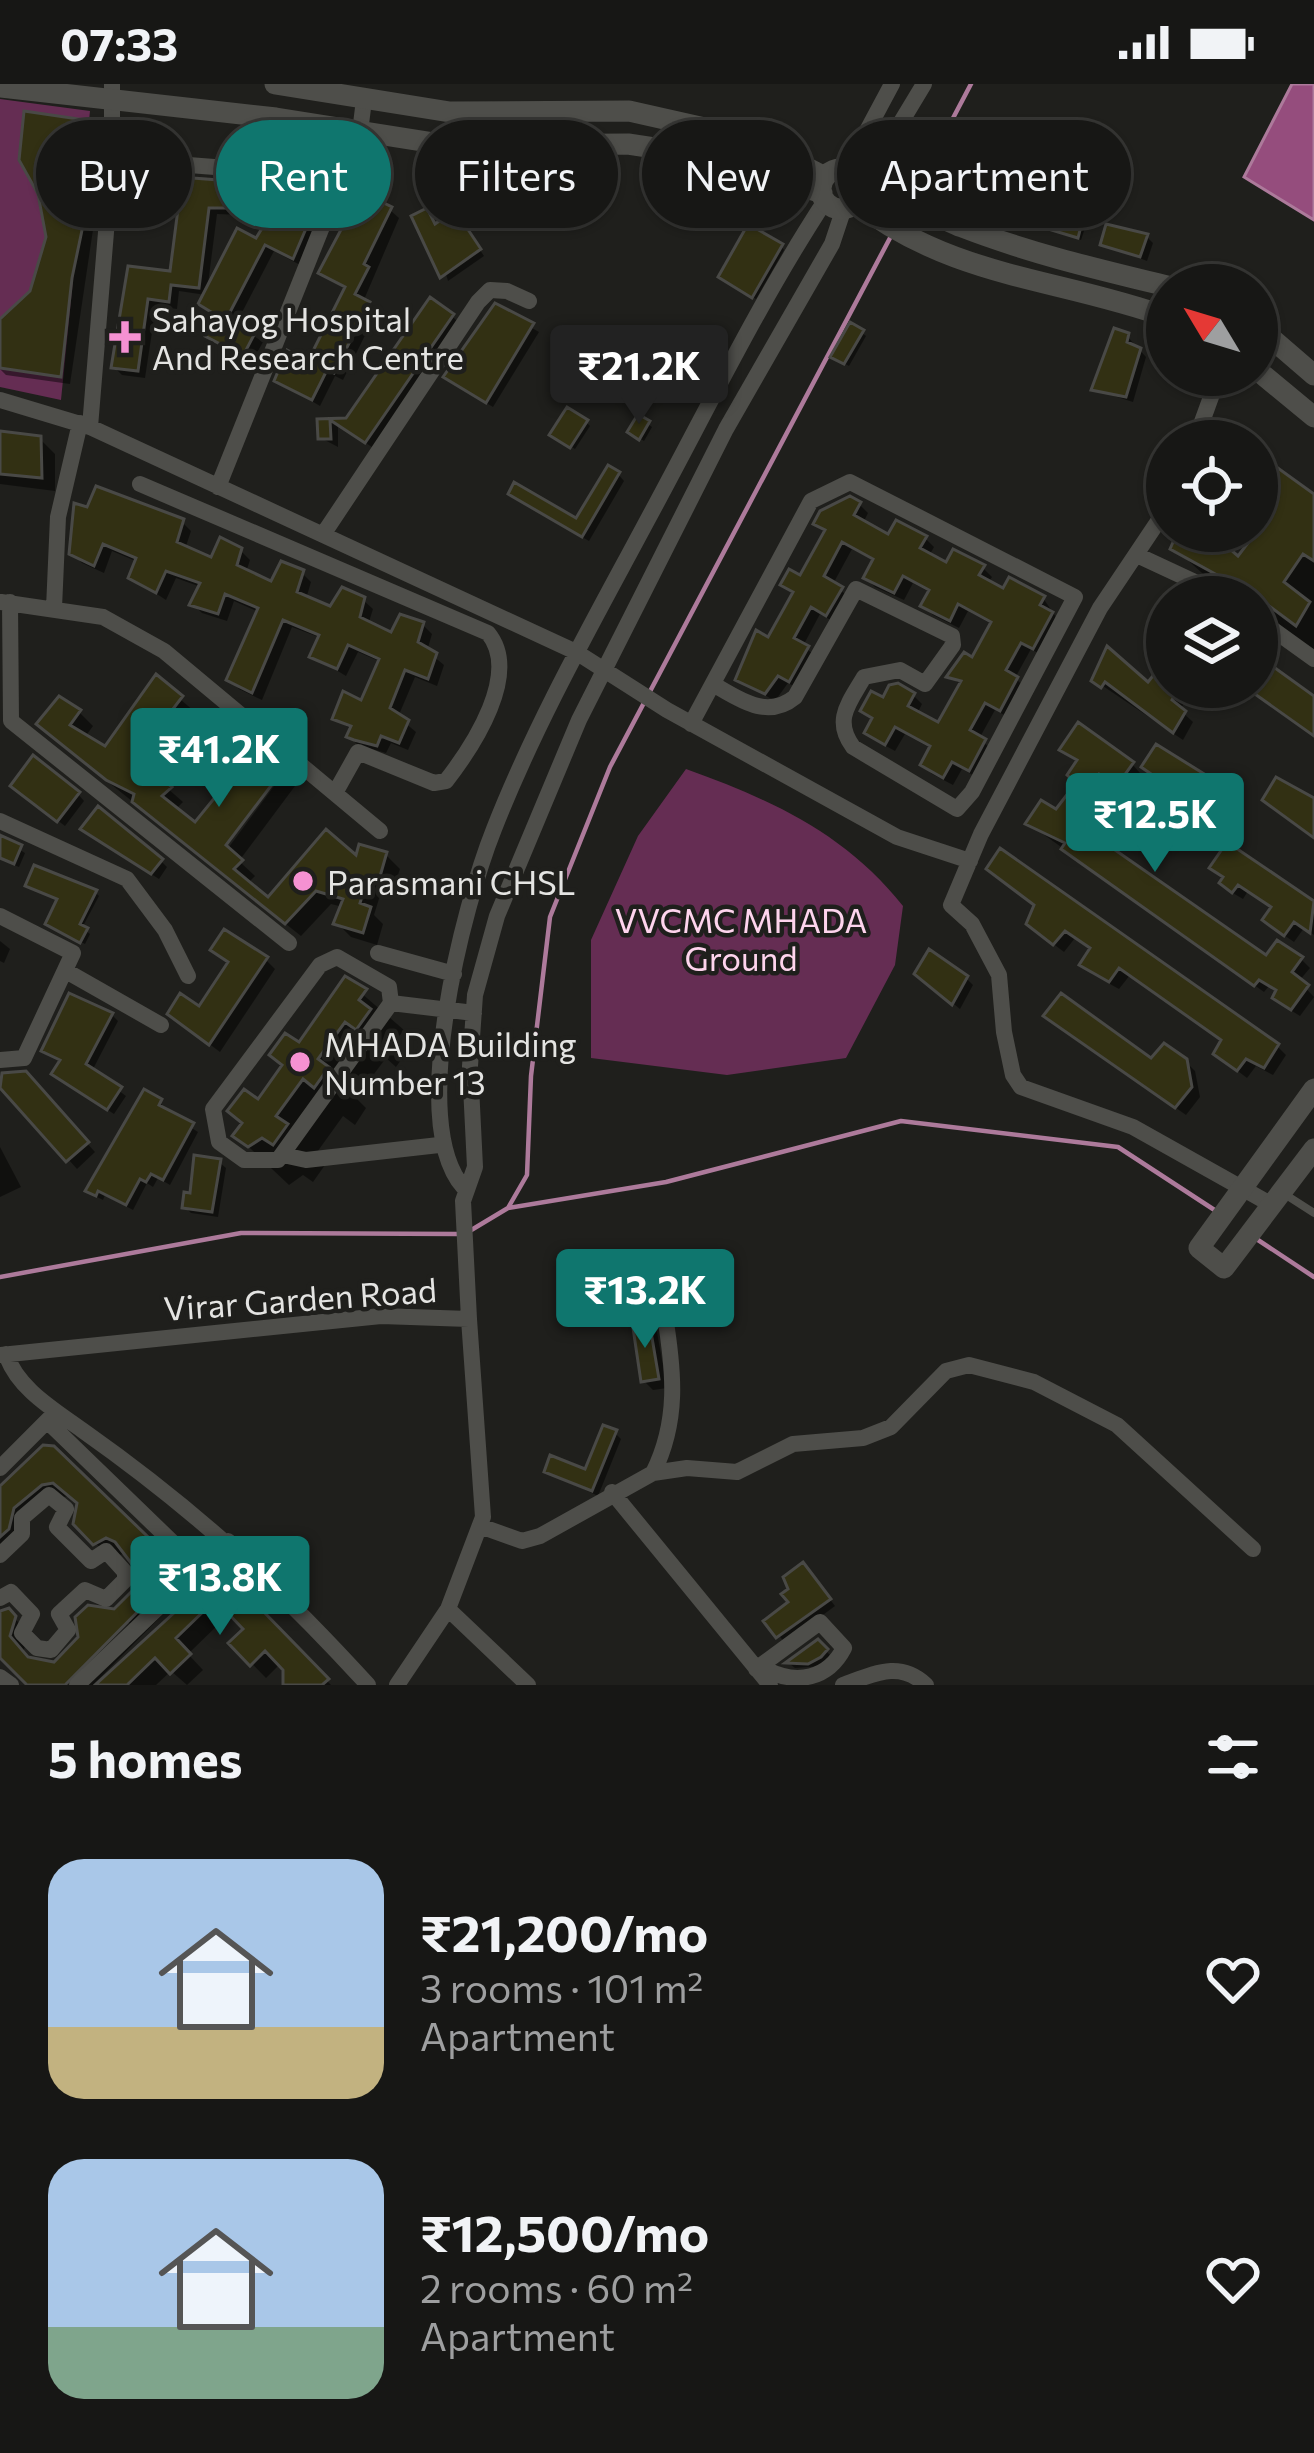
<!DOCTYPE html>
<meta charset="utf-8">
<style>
body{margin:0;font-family:Commissioner,sans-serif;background:#242422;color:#f1f3f6;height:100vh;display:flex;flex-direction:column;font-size:45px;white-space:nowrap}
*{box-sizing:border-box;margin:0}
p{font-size:39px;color:#9e9fa0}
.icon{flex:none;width:66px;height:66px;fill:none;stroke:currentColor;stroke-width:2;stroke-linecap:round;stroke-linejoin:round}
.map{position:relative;height:1601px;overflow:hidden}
.details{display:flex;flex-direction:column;background:#171715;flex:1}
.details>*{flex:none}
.banner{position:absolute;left:36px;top:36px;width:1242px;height:108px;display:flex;gap:24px}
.needle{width:78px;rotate:308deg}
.tools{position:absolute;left:1146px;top:180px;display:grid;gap:24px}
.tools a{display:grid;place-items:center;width:132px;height:132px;border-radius:50%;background:#171715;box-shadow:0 3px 9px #0004,0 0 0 3px #363634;font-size:60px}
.price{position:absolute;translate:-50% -102px;padding:0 27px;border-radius:12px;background:#0f766e;color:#fff;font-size:39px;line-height:78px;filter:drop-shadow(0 3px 6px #0008)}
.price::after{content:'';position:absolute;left:50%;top:72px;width:36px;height:27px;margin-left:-18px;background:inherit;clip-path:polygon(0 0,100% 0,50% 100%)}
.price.selected{background:#222;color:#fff}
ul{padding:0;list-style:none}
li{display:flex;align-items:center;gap:36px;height:300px;padding:0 48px}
li span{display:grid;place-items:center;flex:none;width:336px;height:240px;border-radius:36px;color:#555}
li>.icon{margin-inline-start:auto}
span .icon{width:144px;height:144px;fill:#fffc;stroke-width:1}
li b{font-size:51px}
h2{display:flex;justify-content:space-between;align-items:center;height:144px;padding:0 48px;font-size:51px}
.chip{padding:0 42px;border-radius:54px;background:#171715;box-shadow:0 3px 9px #0004,0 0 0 3px #363634;font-size:42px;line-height:108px}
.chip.selected{background:#0f766e;color:#fff}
.status{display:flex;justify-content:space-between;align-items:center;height:84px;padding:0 60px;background:#171715;direction:ltr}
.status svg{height:33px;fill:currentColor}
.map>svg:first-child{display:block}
</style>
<div class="status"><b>07:33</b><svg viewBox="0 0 49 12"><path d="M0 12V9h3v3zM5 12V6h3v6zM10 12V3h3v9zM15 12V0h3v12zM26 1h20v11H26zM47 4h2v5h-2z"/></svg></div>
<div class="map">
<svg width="1314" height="1601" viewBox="0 0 1314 1601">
<rect width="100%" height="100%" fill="#1f1f1c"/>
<path fill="#652d53" d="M0 15 90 27 61 316 0 303Z
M686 685C772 716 845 749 903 822L895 881 846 974 727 991 591 974V856L638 752Z"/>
<path fill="#954d7d" stroke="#ad7a9b" stroke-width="3" d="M1292 0H1314V136L1244 93Z"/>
<path fill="#0007" d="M90 40 99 49 89 134 94 139 70 300 6 291 0 285 1 238 33 208Z
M327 95 335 104 302 182 274 167 236 240 263 258 252 278 209 252 219 233 201 220 206 211 179 207 177 225 156 222 145 294 122 291 114 283 130 185 173 190 180 131 147 127 139 118 244 101 252 109 251 120H242L241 131 217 130 207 208Z
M390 126 399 134 363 218 376 229 343 296 335 292 320 322 278 297 310 281 347 206 322 189Z
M996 127 1082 137 1086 141 1081 156Z
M427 128 436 142 460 136 484 172 448 197Z
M1146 152 1153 159 1147 177 1103 160Z
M781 162 784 166 756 215 726 197Z
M496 223 539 248 493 323 453 299Z
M452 232 461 241 375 365 338 341V363L321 354 320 338 348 337Z
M862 249 866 252 849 282 838 276Z
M1127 252 1146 273 1133 318 1095 306Z
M639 334 652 343 644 357 634 351Z
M586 338 590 342 575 365 557 354Z
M0 350 40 355 55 370V407L0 400Z
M1257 373 1314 413V565L1257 530V513H1229L1174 464 1181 447H1204L1239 476 1263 433 1257 429Z
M618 390 624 397 589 457 518 416 578 438Z
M859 420 868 429 863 439 889 454H925L934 463 929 472 947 482 983 484 992 493 988 499 1004 508 1043 514 1060 539 1043 572 1031 565 1015 594 1026 604 1010 634 995 626 979 655 993 666 978 694 962 685 953 701 932 690 923 681 932 665 905 650 895 667 877 657 868 648 874 637 863 626 913 611 922 620 917 630 940 642 962 602 950 592 974 577 993 541 968 527 959 544 933 531 924 522 931 509 913 499 904 516 875 503 866 494 875 477 852 465 833 500 850 514 836 539 820 530 803 562 817 573 799 605 788 599 775 617 738 596 769 557 794 511 784 500 801 495 827 449 817 439Z
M77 423 182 438 191 447 185 465 212 477 241 467 250 476 246 488 273 501 302 489 311 498 306 515 331 526 363 516 373 525 368 541 392 552 423 541 432 550 427 567 444 581 437 602 415 593 398 633 416 648 408 666 391 659 386 669 358 661 349 652 352 646 335 634 363 620 381 578 358 568 346 592 313 572 321 554 292 543 262 616 239 605 230 595 259 528 234 517 227 537 202 529 193 520 201 503 176 494 166 516 131 493 138 478 112 467 104 489 82 479 72 469Z
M1257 575 1314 615V652L1249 606 1239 619 1209 603H1257Z
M1167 592V603H1181L1189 611 1180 626 1193 638 1183 656 1094 596 1148 603Z
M157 595 195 628 149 688 183 718 175 726 220 775 283 690 295 702 239 777 255 792 247 800 268 818 357 776 386 771 400 785 392 808 382 805 374 831 383 840 377 861 351 853 337 839 343 823 331 820 301 852 53 654 79 628 93 642 85 653 105 666Z
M1157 664 1242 720 1227 741 1151 689Z
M1063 665 1132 680 1140 689 1126 709 1109 696 1084 729 1096 740 1089 752 1266 875 1278 860 1301 875 1310 884 1299 897 1314 913 1300 932 1284 922 1279 908 1269 902 1264 908 1029 740 1057 728 1079 700V678Z
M20 708 78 710 84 717 65 742Z
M90 751 161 777 167 783 159 795Z
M0 754 25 769 19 783 0 775Z
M1228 762 1314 821V851L1304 844 1294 858 1275 845 1273 825 1248 807 1243 815 1231 808Z
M95 808 99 812 82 844 90 850 85 860 52 843Z
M1036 822 1277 962 1286 971 1273 991 1256 982 1247 994 1226 978 1224 957 1130 891 1119 905 1092 890 1083 881 1093 866 1075 854 1064 868 1039 849Z
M0 857 10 865 4 879 0 877Z
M214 866 266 876 275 885 220 968 180 938 200 926 230 880Z
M966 894 973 901 960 925 924 896Z
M346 896 404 946 397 955 408 966 396 983 386 974 356 1014 366 1024 355 1041 343 1032 315 1071 325 1081 313 1098 303 1091 289 1101 236 1051Z
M112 931 118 937 92 987 126 1012 114 1030 61 996 62 978 45 966Z
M1056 940 1152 978 1185 977 1195 987 1200 1013 1186 1031Z
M3 992 34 1000 95 1068 77 1085 0 999Z
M160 1017 165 1027 198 1048 170 1101 158 1094 153 1103 147 1099 133 1126 105 1111 103 1116 95 1112 89 1106Z
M0 1063 21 1103 0 1113Z
M219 1078 226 1084 218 1133 191 1129 185 1123Z
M648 1239 657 1248 667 1304 653 1306 644 1297Z
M615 1349 621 1355 598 1412 547 1387 586 1389Z
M53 1365 189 1498 187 1506 93 1601H69L130 1539H122L61 1601H31L0 1569V1527H7L29 1549 23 1569 29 1576 55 1581 138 1505 137 1478 128 1469 110 1473 76 1440 80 1420 70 1412 56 1414 27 1439 0 1477V1406Z
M809 1488 835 1522 785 1559 768 1538 792 1519Z
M222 1490 331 1601H286L280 1580 266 1594 232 1559 247 1545 238 1535 222 1537 188 1570 203 1586 187 1601 171 1587 156 1601H104Z
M818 1559 832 1573 822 1582 795 1584 790 1580Z"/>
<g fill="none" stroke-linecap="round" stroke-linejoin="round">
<path stroke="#ad7a9b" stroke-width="4.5" d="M912 112 971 0
M508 1124 666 1098 901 1037 1118 1063 1216 1127
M468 1148 508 1124 527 1091 531 992 550 833 610 683 890 154
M1255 1154 1314 1193
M0 1193 241 1149 457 1150"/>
</g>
<path fill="#323013" stroke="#494946" stroke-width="3" d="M24 27 92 37 81 127H86L72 194 61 293 0 284V235L30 207 46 153 38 110 19 76Z
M303 78 328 93 293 175 265 161 228 232 256 247 243 272 205 252 216 231 198 220 237 144 256 154Z
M139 90 245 98 244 113H235L234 124H209L199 204 171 201 169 218 148 215 138 287 111 284 128 182 170 187 178 125 136 119Z
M361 108 392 123 364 180 369 183 355 210 370 218 334 289 327 286 312 316 274 297 287 266 308 277 345 203 318 189Z
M998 113 1083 134 1078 154 992 128Z
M427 124 435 140 455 126 481 165 440 194 411 132Z
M748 140 783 160 752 214 718 193Z
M1106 140 1148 150 1140 173 1100 161Z
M430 213 454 230 365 359 330 336 331 355H318L317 335 346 334Z
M495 219 534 239 486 319 443 293Z
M850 238 864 246 844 280 830 273Z
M1114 244 1129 249 1127 258 1141 264 1126 313 1091 306Z
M567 323 588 336 570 364 549 351Z
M638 330 650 337 639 356 627 348Z
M0 347 41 352 42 394 0 390Z
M1257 369 1314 410V477L1303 470 1284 498 1310 518 1296 542 1257 513 1170 465 1178 447H1209L1238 472 1257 447 1266 423 1257 418Z
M608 381 620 388 582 453 508 410 514 398 576 434Z
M96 402 184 435 177 458 211 473 220 453 242 464 237 481 271 497 281 477 304 486 297 508 330 522 342 503 365 513 360 533 391 548 400 530 424 538 418 558 437 569 428 595 405 586 390 624 409 636 399 659 381 652 377 662 354 656 346 653 351 642 332 635 343 607 361 616 379 575 348 561 337 585 309 573 319 551 283 536 252 609 226 596 258 524 225 510 218 530 189 521 200 499 166 487 156 509 128 494 136 474 103 460 94 482 69 470 74 419 87 423Z
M850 412 861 418 854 431 888 450 896 436 927 452 920 464 946 478 953 465 985 481 979 491 1003 504 1009 493 1045 512 1040 521 1053 528 1033 565 1021 559 1006 586 1018 593 1000 627 985 619 970 646 986 655 969 687 952 678 943 694 920 681 930 662 895 643 885 661 864 649 872 634 860 627 871 607 883 613 889 601 898 599 915 609 908 622 938 638 961 597 946 593 964 568 972 573 991 538 958 520 950 537 920 522 929 506 903 492 894 509 863 494 873 475 842 458 824 492 843 503 826 532 811 523 794 554 809 562 789 598 778 592 765 610 735 596 756 546 768 553 793 508 780 501 789 485 800 491 825 446 813 440 820 427Z
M1107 562 1148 598 1160 583 1167 588V603H1180L1172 616 1186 627 1173 649 1105 598 1101 604 1091 597Z
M1257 571 1314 612V652L1245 603H1257Z
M156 590 183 612 136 673 172 703 162 712 195 738 255 664 283 686 226 761 243 776 234 785 268 813 326 745 356 771 359 760 387 768 379 796 368 793 360 819 371 823 363 849 333 840 343 815 316 807 285 840 132 718 134 710 106 696 36 640 59 612 81 626 70 641 105 662Z
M1078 638 1134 678 1116 703 1099 690 1076 719 1089 729 1082 743 1266 871 1277 856 1303 873 1292 888 1309 901 1291 926 1272 914 1276 906 1259 896 1254 902 1061 765 1065 759 1025 740 1041 716 1056 725 1076 699 1067 691 1077 676 1059 666Z
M1156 660 1238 711 1219 737 1141 683Z
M33 671 80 708 57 738 10 702Z
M1276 693 1314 714V754L1262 716Z
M98 722 163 775 151 790 80 745Z
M0 751 22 761 14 780 0 774Z
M1227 758 1314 817 1310 849 1294 838 1284 852 1262 836 1271 823 1238 801 1232 809 1219 799 1223 793 1209 784Z
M1000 764 1279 960 1264 984 1246 975 1237 987 1213 970 1221 956 1119 884 1109 898 1079 881 1090 864 1065 847 1053 861 1026 840 1034 821 986 785Z
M34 781 97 806 80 840 88 844 80 859 45 840 57 815 25 802Z
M224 845 268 873 209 961 167 930 180 909 199 922 228 878 210 866Z
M929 865 968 892 952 921 914 890Z
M345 892 367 905 359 916 371 925 356 946 345 938 318 975 329 983 314 1004 303 995 276 1032 288 1040 273 1061 262 1054 248 1063 232 1052 242 1039 227 1027 244 1005 258 1015 282 981 269 971 285 949 299 958Z
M69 909 113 929 86 980 122 1003 107 1026 51 990 60 976 41 967Z
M1061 909 1151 974 1164 959 1187 975 1192 1003 1175 1024 1043 932Z
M26 987 89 1058 66 1078 0 1004 2 989Z
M144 1005 162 1015 159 1021 194 1039 163 1096 151 1090 146 1098 140 1095 126 1121 98 1107 96 1112 85 1107Z
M194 1071 221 1075 212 1128 182 1124 184 1108 190 1109Z
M649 1236 659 1295 641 1298 632 1237Z
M603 1341 617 1346 592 1407 544 1388 550 1371 585 1385Z
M43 1361 54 1362 176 1480 174 1491 65 1601H27L0 1574V1527L9 1524 16 1532 10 1552 28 1573 54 1578 78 1553 75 1533 88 1521 114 1525 135 1504 138 1488 115 1458 106 1454 93 1461 73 1440 77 1419 53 1399 42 1401 14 1424 9 1445 0 1453V1402Z
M803 1478 831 1515 776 1554 763 1537 788 1518 781 1510 788 1505 783 1493Z
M222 1485 329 1595 322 1601H283V1586L265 1567 250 1582 228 1559 243 1545 221 1522 207 1524 176 1554 191 1570 170 1590 155 1574 127 1601H95Z
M818 1555 828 1565 821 1573 808 1580 785 1579Z"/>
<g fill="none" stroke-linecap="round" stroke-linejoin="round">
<path stroke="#4e4e4a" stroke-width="8" d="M1286 1111 1314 1129"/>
<path stroke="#4e4e4a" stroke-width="16" d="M112 75 266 87
M846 86 892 0
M857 93 880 73 924 0
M0 316 90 343 576 568 667 626 897 753 970 777
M90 343 112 75V0
M1195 357 1219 291
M140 400 488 549C521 589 474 661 446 697L434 699 358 668 335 709
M218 403 360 48 364 16
M1167 424 1100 524 981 750 951 821 972 840 999 891 1004 948 1013 991 1021 1003 1133 1043 1272 1121
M324 449 478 218 490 206 507 207 529 217
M1139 472 1227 513
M1 518 103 533 164 567 380 747
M10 518 11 637 289 859
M54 524 58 433 80 339
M1257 534 1314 575
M691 640 811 417 850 398 1075 513 972 708 957 725 853 663C833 636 849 619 864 593L900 586 925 600 953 561 952 552 856 505 795 613C767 636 739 615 713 600
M0 737 127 795 165 846 188 892
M0 832 73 869 24 974 0 976
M378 869 454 890
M66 887 161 941
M391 919 389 903 337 873 320 881 213 1025 219 1058 244 1076H278L391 919 474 929
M283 1071 306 1076 439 1061
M464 1104C406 1040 464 820 494 745 536 638 594 536 648 435 706 328 759 218 825 117
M633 1223 652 1222 665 1232C674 1288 679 1337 653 1389
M469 1235 463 1117 475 1083 470 982 475 911 497 832 579 636 726 345 832 160 844 124
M6 1270C17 1304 53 1325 82 1346 194 1425 276 1500 368 1601
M0 1271 381 1232 469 1235 483 1433 448 1525 397 1601
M47 1337 199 1484
M0 1384 51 1333
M612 1408 770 1601
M480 1442 522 1457 540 1452 653 1389 687 1384 737 1388 793 1360 863 1354 891 1343 946 1287 969 1281 1034 1298 1117 1341 1253 1465
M0 1471 22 1450V1434L49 1411 66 1425 57 1443 91 1477 106 1467 125 1488V1496L106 1515 85 1506 59 1530 68 1546 51 1566 37 1564 22 1549 32 1530 11 1508 0 1514
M448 1525 528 1601
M756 1585 820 1538 844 1564C828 1595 797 1601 767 1586
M0 1593 11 1601
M77 1601 228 1457
M843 1601C874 1590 899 1576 926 1601"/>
<path stroke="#4e4e4a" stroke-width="21" d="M275 0 450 28 629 27 749 54 825 93
M0 3 276 34 447 61 628 60 707 72 822 109
M821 105a20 20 0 1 1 40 0a20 20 0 1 1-40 0Z
M861 102C897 103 929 131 962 143 1029 169 1097 185 1167 202
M855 118C952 194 1059 194 1167 233
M1257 242 1314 291
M1257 286 1314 333
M1314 1005 1199 1164 1224 1184 1314 1065"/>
</g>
<g fill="#f591d2" stroke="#1f1f1c" stroke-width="4.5">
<path d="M119 235h12v12h12v12h-12v12h-12v-12h-12v-12h12z"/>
<circle cx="303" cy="797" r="12"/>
<circle cx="300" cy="978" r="12"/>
</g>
<g text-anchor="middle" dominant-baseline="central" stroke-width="9" stroke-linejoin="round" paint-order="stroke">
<g font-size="33" fill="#e4e4e2" stroke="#1f1f1c" text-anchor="start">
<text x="152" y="234">Sahayog Hospital<tspan x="152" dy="38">And Research Centre</tspan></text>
<text x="327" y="797">Parasmani CHSL</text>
<text x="324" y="959">MHADA Building<tspan x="324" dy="38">Number 13</tspan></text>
</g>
<g font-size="33" fill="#fed4ed" stroke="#1f1f1c">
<text x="741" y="835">VVCMC MHADA<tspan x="741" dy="38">Ground</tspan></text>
</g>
<g font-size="33" fill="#e4e4e2" stroke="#1f1f1c">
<text transform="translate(300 1214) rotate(-4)">Virar Garden Road</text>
</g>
</g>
</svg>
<div class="tools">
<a><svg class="needle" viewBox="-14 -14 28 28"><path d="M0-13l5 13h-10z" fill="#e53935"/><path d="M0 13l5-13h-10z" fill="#9e9fa0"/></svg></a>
<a><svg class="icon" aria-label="locate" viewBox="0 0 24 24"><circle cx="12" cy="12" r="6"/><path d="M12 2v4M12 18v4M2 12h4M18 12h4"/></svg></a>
<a><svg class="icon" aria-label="layers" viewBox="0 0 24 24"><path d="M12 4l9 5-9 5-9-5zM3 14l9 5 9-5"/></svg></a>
</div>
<b class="price selected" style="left:639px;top:343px">₹21.2K</b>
<b class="price" style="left:219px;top:726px">₹41.2K</b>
<b class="price" style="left:1155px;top:791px">₹12.5K</b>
<b class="price" style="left:645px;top:1267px">₹13.2K</b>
<b class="price" style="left:220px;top:1554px">₹13.8K</b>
<div class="banner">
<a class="chip">Buy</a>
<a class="chip selected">Rent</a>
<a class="chip">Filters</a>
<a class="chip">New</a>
<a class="chip">Apartment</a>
</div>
</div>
<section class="details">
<h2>5 homes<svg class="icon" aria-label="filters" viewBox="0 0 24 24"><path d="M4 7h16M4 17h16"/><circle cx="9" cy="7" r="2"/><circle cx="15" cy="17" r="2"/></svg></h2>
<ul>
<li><span style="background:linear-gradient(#a9c7e8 70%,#c2b280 0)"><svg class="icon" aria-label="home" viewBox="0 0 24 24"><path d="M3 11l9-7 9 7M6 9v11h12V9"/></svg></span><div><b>₹21,200/mo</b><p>3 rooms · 101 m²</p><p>Apartment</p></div><svg class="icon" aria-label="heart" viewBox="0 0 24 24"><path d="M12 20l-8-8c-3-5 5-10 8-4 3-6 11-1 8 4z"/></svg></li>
<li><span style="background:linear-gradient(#a9c7e8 70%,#7fa58c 0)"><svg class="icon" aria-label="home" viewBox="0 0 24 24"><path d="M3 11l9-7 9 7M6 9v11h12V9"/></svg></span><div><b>₹12,500/mo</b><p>2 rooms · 60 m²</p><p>Apartment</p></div><svg class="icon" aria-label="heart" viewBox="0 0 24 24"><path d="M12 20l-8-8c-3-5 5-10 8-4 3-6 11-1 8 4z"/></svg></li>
</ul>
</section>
